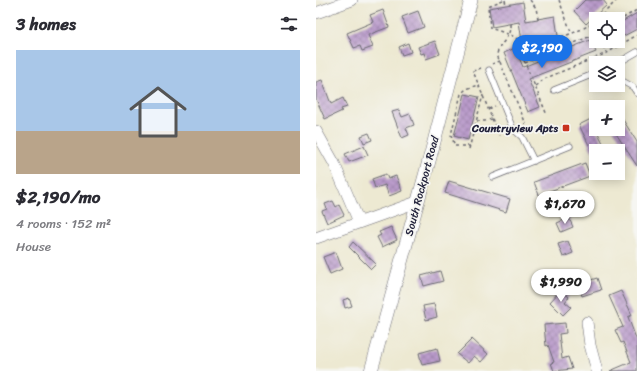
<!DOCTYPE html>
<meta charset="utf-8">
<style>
body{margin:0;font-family:Sriracha,sans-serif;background:#f2f2f3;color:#2b2b33;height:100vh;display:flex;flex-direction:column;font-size:15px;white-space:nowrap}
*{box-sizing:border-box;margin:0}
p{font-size:13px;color:#7c7c81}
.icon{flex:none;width:22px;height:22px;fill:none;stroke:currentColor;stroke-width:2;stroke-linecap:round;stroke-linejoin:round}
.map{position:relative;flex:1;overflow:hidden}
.panel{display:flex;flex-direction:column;background:#fff;width:316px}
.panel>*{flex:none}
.tools{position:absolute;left:273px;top:12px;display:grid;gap:8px}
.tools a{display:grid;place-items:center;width:36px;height:36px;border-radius:0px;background:#fff;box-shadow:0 2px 10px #0003;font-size:20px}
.price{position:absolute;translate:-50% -34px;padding:0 9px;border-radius:14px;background:#fff;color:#222;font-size:13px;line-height:26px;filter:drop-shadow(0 1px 2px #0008)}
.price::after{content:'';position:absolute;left:50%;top:24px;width:12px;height:9px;margin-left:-6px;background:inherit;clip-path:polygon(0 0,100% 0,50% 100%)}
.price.current{background:#1a73e8;color:#fff}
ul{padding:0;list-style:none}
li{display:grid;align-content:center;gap:8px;height:212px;padding:0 16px}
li+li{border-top:1px solid #e1e1e2}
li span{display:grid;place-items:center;height:124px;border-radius:0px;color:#555}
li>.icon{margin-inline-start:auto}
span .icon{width:72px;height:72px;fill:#fffc;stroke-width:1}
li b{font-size:17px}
h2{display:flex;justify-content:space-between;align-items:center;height:48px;padding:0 16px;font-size:17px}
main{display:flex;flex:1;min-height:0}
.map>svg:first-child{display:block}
</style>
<main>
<section class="panel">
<h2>3 homes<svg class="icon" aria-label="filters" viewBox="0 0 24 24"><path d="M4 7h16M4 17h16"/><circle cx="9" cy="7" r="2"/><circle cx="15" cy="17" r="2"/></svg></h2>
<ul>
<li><span style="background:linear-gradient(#a9c7e8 65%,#b9a48a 0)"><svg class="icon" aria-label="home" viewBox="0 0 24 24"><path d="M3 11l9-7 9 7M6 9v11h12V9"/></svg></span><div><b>$2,190/mo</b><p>4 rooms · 152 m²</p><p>House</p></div></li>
</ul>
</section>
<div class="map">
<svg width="321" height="371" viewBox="0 0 321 371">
<defs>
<pattern id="building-cross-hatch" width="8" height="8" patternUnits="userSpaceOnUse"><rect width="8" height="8" fill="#ba9bcb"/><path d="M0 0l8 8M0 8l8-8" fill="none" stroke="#977ea6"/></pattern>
</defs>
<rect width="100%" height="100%" fill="#f6f6f2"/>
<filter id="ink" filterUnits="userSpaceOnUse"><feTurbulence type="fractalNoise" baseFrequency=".025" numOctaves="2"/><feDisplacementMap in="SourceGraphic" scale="8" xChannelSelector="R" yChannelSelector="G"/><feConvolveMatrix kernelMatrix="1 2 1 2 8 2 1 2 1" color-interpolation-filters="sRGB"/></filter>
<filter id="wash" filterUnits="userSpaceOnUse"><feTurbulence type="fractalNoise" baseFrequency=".012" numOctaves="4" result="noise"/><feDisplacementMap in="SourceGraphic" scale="16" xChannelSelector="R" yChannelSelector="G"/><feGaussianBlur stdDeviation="0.9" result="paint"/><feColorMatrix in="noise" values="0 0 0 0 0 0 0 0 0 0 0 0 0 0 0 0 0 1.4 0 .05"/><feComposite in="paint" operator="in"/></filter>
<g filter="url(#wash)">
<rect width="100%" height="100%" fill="#ede9d2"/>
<g id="blocks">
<path fill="url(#building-cross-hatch)" d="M269 0H287L291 5 270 24 258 11Z
M207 2 210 21 239 16 242 36 206 41 203 22 176 27 173 8Z
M67 10 73 27 52 35 57 47 46 51 44 46 38 48 31 33 57 22 54 15Z
M102 11 108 27 92 33 86 17Z
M321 13V29L302 39V24Z
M274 40 280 52 212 79 224 107 212 112 188 53 199 48 207 67Z
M119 41 124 54 110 59 108 53 105 54 102 47Z
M92 43 95 52 86 55 83 47Z
M6 80 15 104 27 98 31 107 25 109 26 111 9 119 0 99V82Z
M149 94 163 97 152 140 138 136Z
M83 110 86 117 94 114 98 125 90 128 93 135 86 138 76 112Z
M302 112 321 142V166L297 129H302Z
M275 119 291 151H276L263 125Z
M53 133 56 140 48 143 45 136Z
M48 146 52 155 33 162 29 154Z
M269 163 274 176 223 195 218 182Z
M70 174 72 179 80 176 86 191 73 196 69 185 59 188 56 179Z
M133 181 194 199 190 212 129 193Z
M17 201 20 207 23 205 28 215 11 223 6 211 11 209 9 204Z
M253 218 257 227 245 232 241 223Z
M75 227 81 240 66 247 61 237 65 235 63 232Z
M252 241 257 253 247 257 242 244Z
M37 242 60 264 55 269 33 247Z
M20 252 26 269 14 274 7 257Z
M124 271 127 281 108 286 105 276Z
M281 278 285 290 266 296 262 284Z
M245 290 253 297 249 302 255 307 247 315 234 302Z
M305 291 316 315 312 317 321 341V371H294L315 362 307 342 305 343 299 330 307 327 293 296Z
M33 298 36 306 29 308 27 300Z
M118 304 121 317 110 320 107 306Z
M249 323 250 333 243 334 246 359 252 357 256 369 238 371 235 363 238 362 232 345 230 346 228 325Z
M156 339 172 354 165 362 158 356 152 363 141 354Z
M121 348 124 361 106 365 103 353Z"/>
</g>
</g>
<g filter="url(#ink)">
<use href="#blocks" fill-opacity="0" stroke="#696870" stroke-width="1"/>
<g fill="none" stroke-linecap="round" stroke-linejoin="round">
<g stroke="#696870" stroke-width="7">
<path id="service" d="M302 63 321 52
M173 70 197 129 206 137 218 161
M308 82 317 87 321 93
M238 90 280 73
M177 177 254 146"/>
</g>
<g stroke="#696870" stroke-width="12">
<path id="minor" d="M0 13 36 0
M0 131 18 163 43 222
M0 238 101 202
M271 322 274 345 281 371"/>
</g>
<g stroke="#696870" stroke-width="14">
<path id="tertiary" d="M55 371 113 161 155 0"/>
</g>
<path stroke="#696870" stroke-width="1.5" stroke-dasharray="3 3" stroke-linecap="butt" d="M187 0 172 6 174 28 195 35 209 44C230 42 264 34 280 20
M189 0 190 5
M214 0 220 8 222 19
M243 0 255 32
M282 19 301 0
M302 21 321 10
M194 24C195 40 182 43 181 55L210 124
M284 41 291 53
M205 43 204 51 231 115
M209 63 280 34
M176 64 184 61
M165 68 157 71 183 136
M219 86 230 78 291 53 321 35
M173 109 179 106
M161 121H169L176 119
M154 146H139L135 135 145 94 150 89 163 85
M153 149 167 95"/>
<use href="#service" stroke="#fff" stroke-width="5.5"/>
<use href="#minor" stroke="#fff" stroke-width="11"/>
<use href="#tertiary" stroke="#fff" stroke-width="13"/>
</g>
</g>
<rect fill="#c8321e" stroke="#f6f6f2" stroke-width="1.5" x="246" y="124" width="8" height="8" rx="2"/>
<g text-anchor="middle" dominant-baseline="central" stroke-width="3.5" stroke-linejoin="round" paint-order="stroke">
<g font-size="11" font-weight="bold" fill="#22223b" stroke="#f6f6f2" text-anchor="end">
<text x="242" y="128">Countryview Apts</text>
</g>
<g font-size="11" fill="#22223b" stroke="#f6f6f2">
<text transform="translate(106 186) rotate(-75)">South Rockport Road</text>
</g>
</g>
</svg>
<div class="tools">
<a><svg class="icon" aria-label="locate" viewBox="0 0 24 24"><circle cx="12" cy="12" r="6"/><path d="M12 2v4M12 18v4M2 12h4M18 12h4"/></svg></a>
<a><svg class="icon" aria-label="layers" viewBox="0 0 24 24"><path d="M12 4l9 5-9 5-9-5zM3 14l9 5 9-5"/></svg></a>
<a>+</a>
<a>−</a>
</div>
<b class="price current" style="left:226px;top:69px">$2,190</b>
<b class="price" style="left:249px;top:225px">$1,670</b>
<b class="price" style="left:245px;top:303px">$1,990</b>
</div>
</main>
